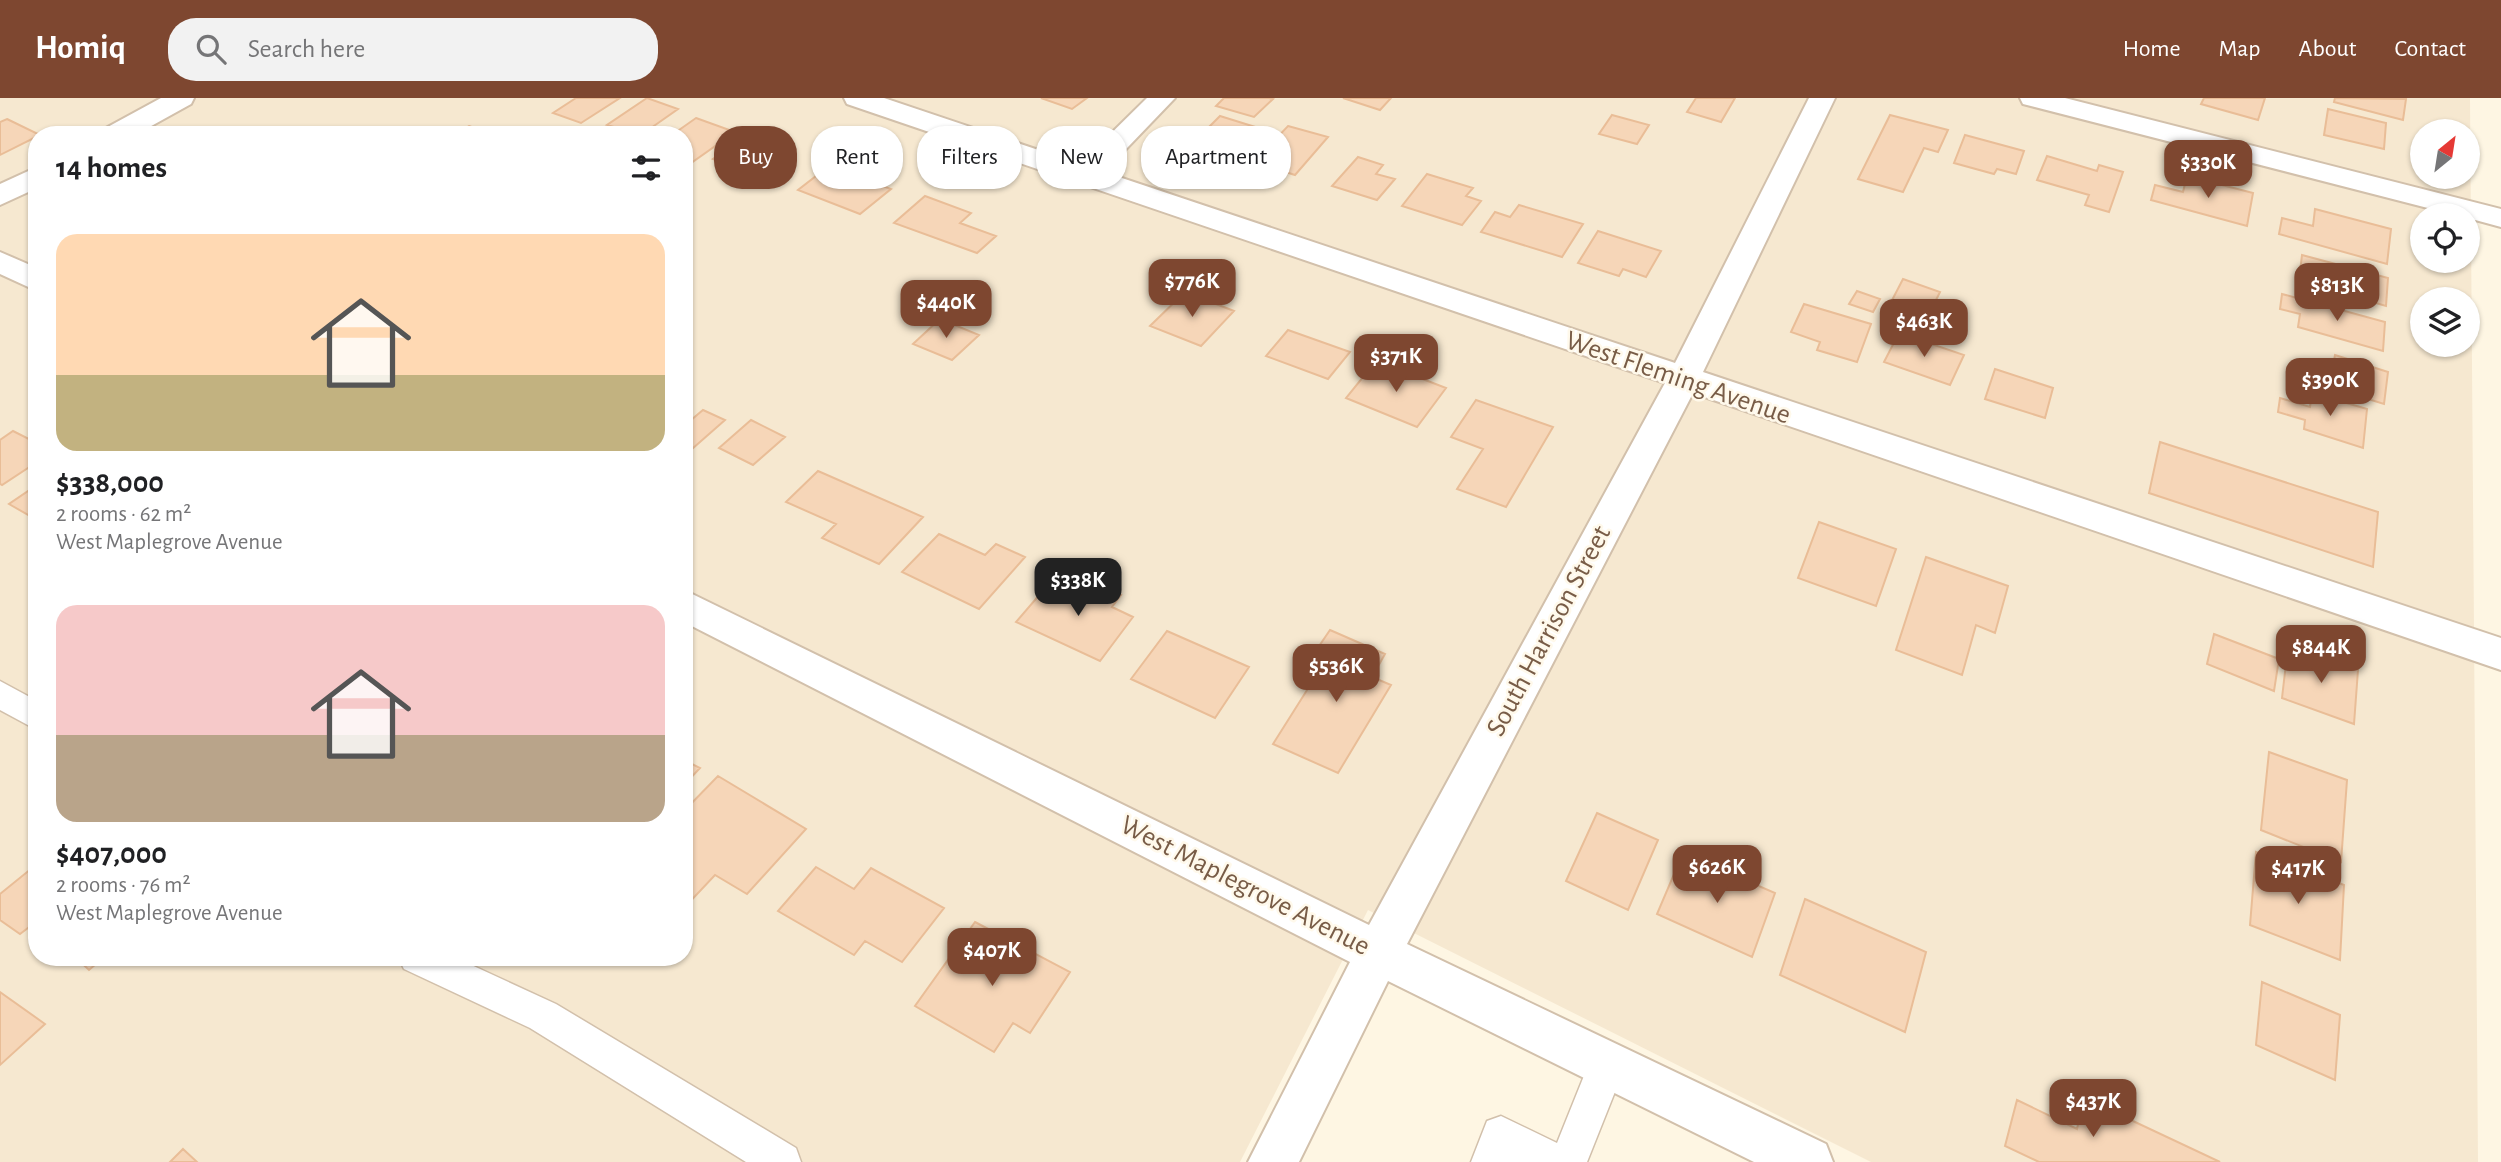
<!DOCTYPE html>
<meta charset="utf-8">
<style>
body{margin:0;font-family:"Alegreya Sans",sans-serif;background:#f2f2f2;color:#202124;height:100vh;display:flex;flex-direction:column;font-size:26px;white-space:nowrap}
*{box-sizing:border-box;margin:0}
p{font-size:23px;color:#757577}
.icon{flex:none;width:38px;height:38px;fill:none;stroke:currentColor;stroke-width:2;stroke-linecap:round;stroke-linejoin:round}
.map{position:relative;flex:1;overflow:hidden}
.panel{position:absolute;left:28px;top:28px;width:665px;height:840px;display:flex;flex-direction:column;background:#fff;border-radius:28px;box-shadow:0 2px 5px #0004}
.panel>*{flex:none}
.banner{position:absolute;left:714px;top:28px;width:665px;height:63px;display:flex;gap:14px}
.needle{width:46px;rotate:30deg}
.buttons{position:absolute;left:2410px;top:21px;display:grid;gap:14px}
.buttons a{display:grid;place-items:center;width:70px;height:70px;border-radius:50%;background:#fff;box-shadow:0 2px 5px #0004;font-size:35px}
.price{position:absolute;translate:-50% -60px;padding:0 16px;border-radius:14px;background:#7e4730;color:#fff;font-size:23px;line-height:46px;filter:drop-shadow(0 2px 4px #0008)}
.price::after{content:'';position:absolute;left:50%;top:42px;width:21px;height:16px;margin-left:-10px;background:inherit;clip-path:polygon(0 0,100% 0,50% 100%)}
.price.on{background:#222;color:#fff}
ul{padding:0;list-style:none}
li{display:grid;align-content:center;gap:14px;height:371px;padding:0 28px}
li span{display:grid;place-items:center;height:217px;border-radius:21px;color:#555}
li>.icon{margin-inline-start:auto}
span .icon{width:126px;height:126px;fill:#fffc;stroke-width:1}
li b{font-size:30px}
h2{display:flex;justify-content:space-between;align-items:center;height:84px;padding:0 28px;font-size:30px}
.tag{padding:0 24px;border-radius:28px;background:#fff;box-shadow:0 2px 5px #0004;font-size:24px;line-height:63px}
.tag.on{background:#7e4730;color:#fff}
header{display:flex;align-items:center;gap:42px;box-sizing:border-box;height:98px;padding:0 35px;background:#7e4730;color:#fff}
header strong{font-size:33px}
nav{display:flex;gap:38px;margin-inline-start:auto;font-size:24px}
.search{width:490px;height:63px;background:#f2f2f2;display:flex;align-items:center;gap:18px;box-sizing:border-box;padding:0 24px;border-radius:28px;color:#757577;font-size:26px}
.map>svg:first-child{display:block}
</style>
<header>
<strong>Homiq</strong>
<div class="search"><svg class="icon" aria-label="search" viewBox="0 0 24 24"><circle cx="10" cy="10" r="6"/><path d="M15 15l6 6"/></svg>Search here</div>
<nav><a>Home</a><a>Map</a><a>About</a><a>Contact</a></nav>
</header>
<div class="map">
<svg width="2501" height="1064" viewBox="0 0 2501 1064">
<rect width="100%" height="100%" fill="#fef6e3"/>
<path fill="#f6e8d0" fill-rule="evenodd" d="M0 0H2470L2478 1064H1871L1368 812 1240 1064H0ZM2422 33H2468V79H2422ZM37 37H684V859H37ZM2422 117H2468V163H2422ZM2422 201H2468V247H2422Z"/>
<path fill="#f6d6b8" stroke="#e9bd97" stroke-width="2" d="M576 0H620L581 25 553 15Z
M647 0 678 11 641 37 607 27Z
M1041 0H1087L1072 11Z
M1224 0H1269L1273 1 1254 19 1216 8Z
M1343 0H1391L1380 12Z
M1696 0H1735L1721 24 1687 14Z
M2204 0H2265L2258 22 2201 6Z
M2335 0 2406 1 2403 22 2334 4Z
M2328 11 2386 25 2384 51 2324 37Z
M1612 17 1649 27 1637 46 1599 36Z
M1890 17 1948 32 1938 54 1924 50 1903 94 1858 81Z
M1220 18 1265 32 1239 59 1193 45Z
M696 20 735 34 684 70V37H672Z
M7 21 40 37 0 57V24Z
M469 28 492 37H454Z
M1288 28 1328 39 1295 77 1254 64Z
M1965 37 2024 53 2016 76 1997 71 1994 76 1954 65Z
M745 38 788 53 756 77 713 61Z
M2047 58 2097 73 2099 67 2123 74 2109 114 2085 107 2089 97 2037 82Z
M1358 59 1383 67 1376 76 1395 81 1377 102 1332 88Z
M829 68 891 91 860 116 798 92Z
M1427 76 1473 90 1466 98 1481 103 1462 127 1402 108Z
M2187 78 2253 95 2247 128 2151 102 2155 87 2183 94Z
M925 98 971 115 960 125 996 138 977 155 894 125Z
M1519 107 1583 126 1562 159 1481 134 1495 114 1510 119Z
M2315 111 2391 131 2387 166 2279 136 2282 120 2313 128Z
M1598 133 1661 153 1646 179 1623 171 1619 178 1578 165Z
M2302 157 2388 180 2386 208 2299 183Z
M1903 181 1940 194 1926 222 1888 210Z
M1857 193 1880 201 1873 214 1849 206Z
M1185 194 1234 213 1201 248 1150 228Z
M2282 196 2385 224 2383 253 2298 229 2300 216 2280 211Z
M1804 206 1871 226 1857 264 1817 252 1820 244 1791 234Z
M940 221 979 237 952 262 913 246Z
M1288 232 1350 254 1328 281 1266 258Z
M1899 235 1964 257 1950 287 1884 264Z
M2335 257 2388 274 2384 306 2329 289Z
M1376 263 1446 290 1417 329 1346 300Z
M1995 271 2053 290 2045 320 1985 301Z
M2312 295 2367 311 2363 350 2304 331 2305 322 2278 314 2280 300 2310 309Z
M1476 302 1553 329 1506 409 1457 391 1483 351 1451 339Z
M703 312 725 322 684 358V319L691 322Z
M751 322 785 339 753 367 719 350Z
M13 333 37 345V364L2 387 0 386V342Z
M2160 344 2378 414 2373 469 2149 395Z
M818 373 923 419 879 466 822 440 836 426 786 404Z
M37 387V422L9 406Z
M1819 424 1896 451 1876 508 1798 480Z
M939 436 985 457 996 446 1025 459 979 511 902 474Z
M1926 459 2008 488 1995 535 1976 527 1962 577 1896 552Z
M1053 481 1082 495 1091 483 1121 497 1112 509 1133 519 1100 563 1016 524Z
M1330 532 1385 556 1372 579 1391 587 1338 675 1273 646 1326 562 1313 557Z
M1167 533 1249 569 1215 620 1131 581Z
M2214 536 2279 561 2274 593 2207 566Z
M2288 548 2358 572 2354 626 2282 600Z
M2269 654 2347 682 2341 764 2261 732Z
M684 662 700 670 684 687Z
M718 678 806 731 747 796 715 777 684 810V713Z
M1597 715 1658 742 1628 812 1566 783Z
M2256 754 2344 787 2340 862 2250 827Z
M1683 755 1775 795 1752 859 1657 816Z
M37 766V823L20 836 0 822V796Z
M816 769 854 791 871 770 944 810 902 864 865 843 854 857 778 813Z
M1805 801 1926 854 1905 934 1780 877Z
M975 824 1070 874 1030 935 1013 925 994 954 915 908Z
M75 859H104L89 872Z
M2262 884 2340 917 2335 982 2256 947Z
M0 894 45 926 0 967Z
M2084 1000 2220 1064H2039L2005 1048 2017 1002 2077 1031Z
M183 1051 197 1064H170Z"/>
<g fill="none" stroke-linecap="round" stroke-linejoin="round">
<g stroke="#d2c0ab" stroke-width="3">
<path id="service" d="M0 583 37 603V632L0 612Z
M398 859H454L556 906 796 1050 801 1064H746L530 930 404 871Z
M1607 948 1620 953 1626 966 1587 1064H1471L1487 1023 1501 1018 1557 1045 1594 953Z"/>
</g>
<g stroke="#d2c0ab" stroke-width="4">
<path id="minor" d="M161 0H194L191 6 135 37H100L104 31Z
M844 0H884L1080 66 1147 0H1175L1104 74 1675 265 1809 0H1835L1703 274 2501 540V572L1693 295 1407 846 1826 1046 1833 1064H1754L1388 883 1299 1064H1248L1350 864 684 524V492L1369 827 1665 285 847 6Z
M2020 0H2065L2501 111V129L2468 120V117H2455L2023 6Z
M37 69V90L0 107V86Z
M0 154 37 170V193L0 176Z"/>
</g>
<use href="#service" fill="#fff" fill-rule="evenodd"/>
<use href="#minor" fill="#fff" fill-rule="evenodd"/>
</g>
<g text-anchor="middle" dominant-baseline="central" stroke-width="5" stroke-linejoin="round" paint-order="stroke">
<g font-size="28" fill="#785c47" stroke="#fff9eb">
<text transform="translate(1678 280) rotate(19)">West Fleming Avenue</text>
<text transform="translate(1549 533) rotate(-62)">South Harrison Street</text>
<text transform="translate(1245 788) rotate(27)">West Maplegrove Avenue</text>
</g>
</g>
</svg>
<div class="buttons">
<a><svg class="needle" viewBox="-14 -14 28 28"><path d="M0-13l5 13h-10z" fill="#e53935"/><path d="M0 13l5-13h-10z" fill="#757577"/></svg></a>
<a><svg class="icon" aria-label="locate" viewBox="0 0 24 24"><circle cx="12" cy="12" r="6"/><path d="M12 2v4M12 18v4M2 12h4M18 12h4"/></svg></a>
<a><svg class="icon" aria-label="layers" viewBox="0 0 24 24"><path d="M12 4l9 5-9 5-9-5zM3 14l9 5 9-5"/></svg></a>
</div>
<b class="price" style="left:2208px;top:102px">$330K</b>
<b class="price" style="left:1192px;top:221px">$776K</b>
<b class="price" style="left:2337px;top:225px">$813K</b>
<b class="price" style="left:946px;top:242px">$440K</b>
<b class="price" style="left:1924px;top:261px">$463K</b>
<b class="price" style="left:1396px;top:296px">$371K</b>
<b class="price" style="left:2330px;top:320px">$390K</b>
<b class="price on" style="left:1078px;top:520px">$338K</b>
<b class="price" style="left:2321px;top:587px">$844K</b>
<b class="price" style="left:1336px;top:606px">$536K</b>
<b class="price" style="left:1717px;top:807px">$626K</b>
<b class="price" style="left:2298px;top:808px">$417K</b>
<b class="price" style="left:992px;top:890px">$407K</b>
<b class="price" style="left:2093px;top:1041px">$437K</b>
<div class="banner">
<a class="tag on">Buy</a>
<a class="tag">Rent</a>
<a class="tag">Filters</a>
<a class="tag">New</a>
<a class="tag">Apartment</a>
</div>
<section class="panel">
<h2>14 homes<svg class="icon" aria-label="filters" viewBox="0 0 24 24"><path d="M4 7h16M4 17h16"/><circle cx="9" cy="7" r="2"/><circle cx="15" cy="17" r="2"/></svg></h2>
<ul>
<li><span style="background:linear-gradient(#ffd9b3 65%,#c2b280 0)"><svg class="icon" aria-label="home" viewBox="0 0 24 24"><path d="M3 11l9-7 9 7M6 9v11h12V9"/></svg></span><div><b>$338,000</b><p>2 rooms · 62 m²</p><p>West Maplegrove Avenue</p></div></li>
<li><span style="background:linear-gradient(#f6c9c9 60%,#b9a48a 0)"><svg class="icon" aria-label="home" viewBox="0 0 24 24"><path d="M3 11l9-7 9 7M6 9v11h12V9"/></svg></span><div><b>$407,000</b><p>2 rooms · 76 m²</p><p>West Maplegrove Avenue</p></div></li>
</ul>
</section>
</div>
